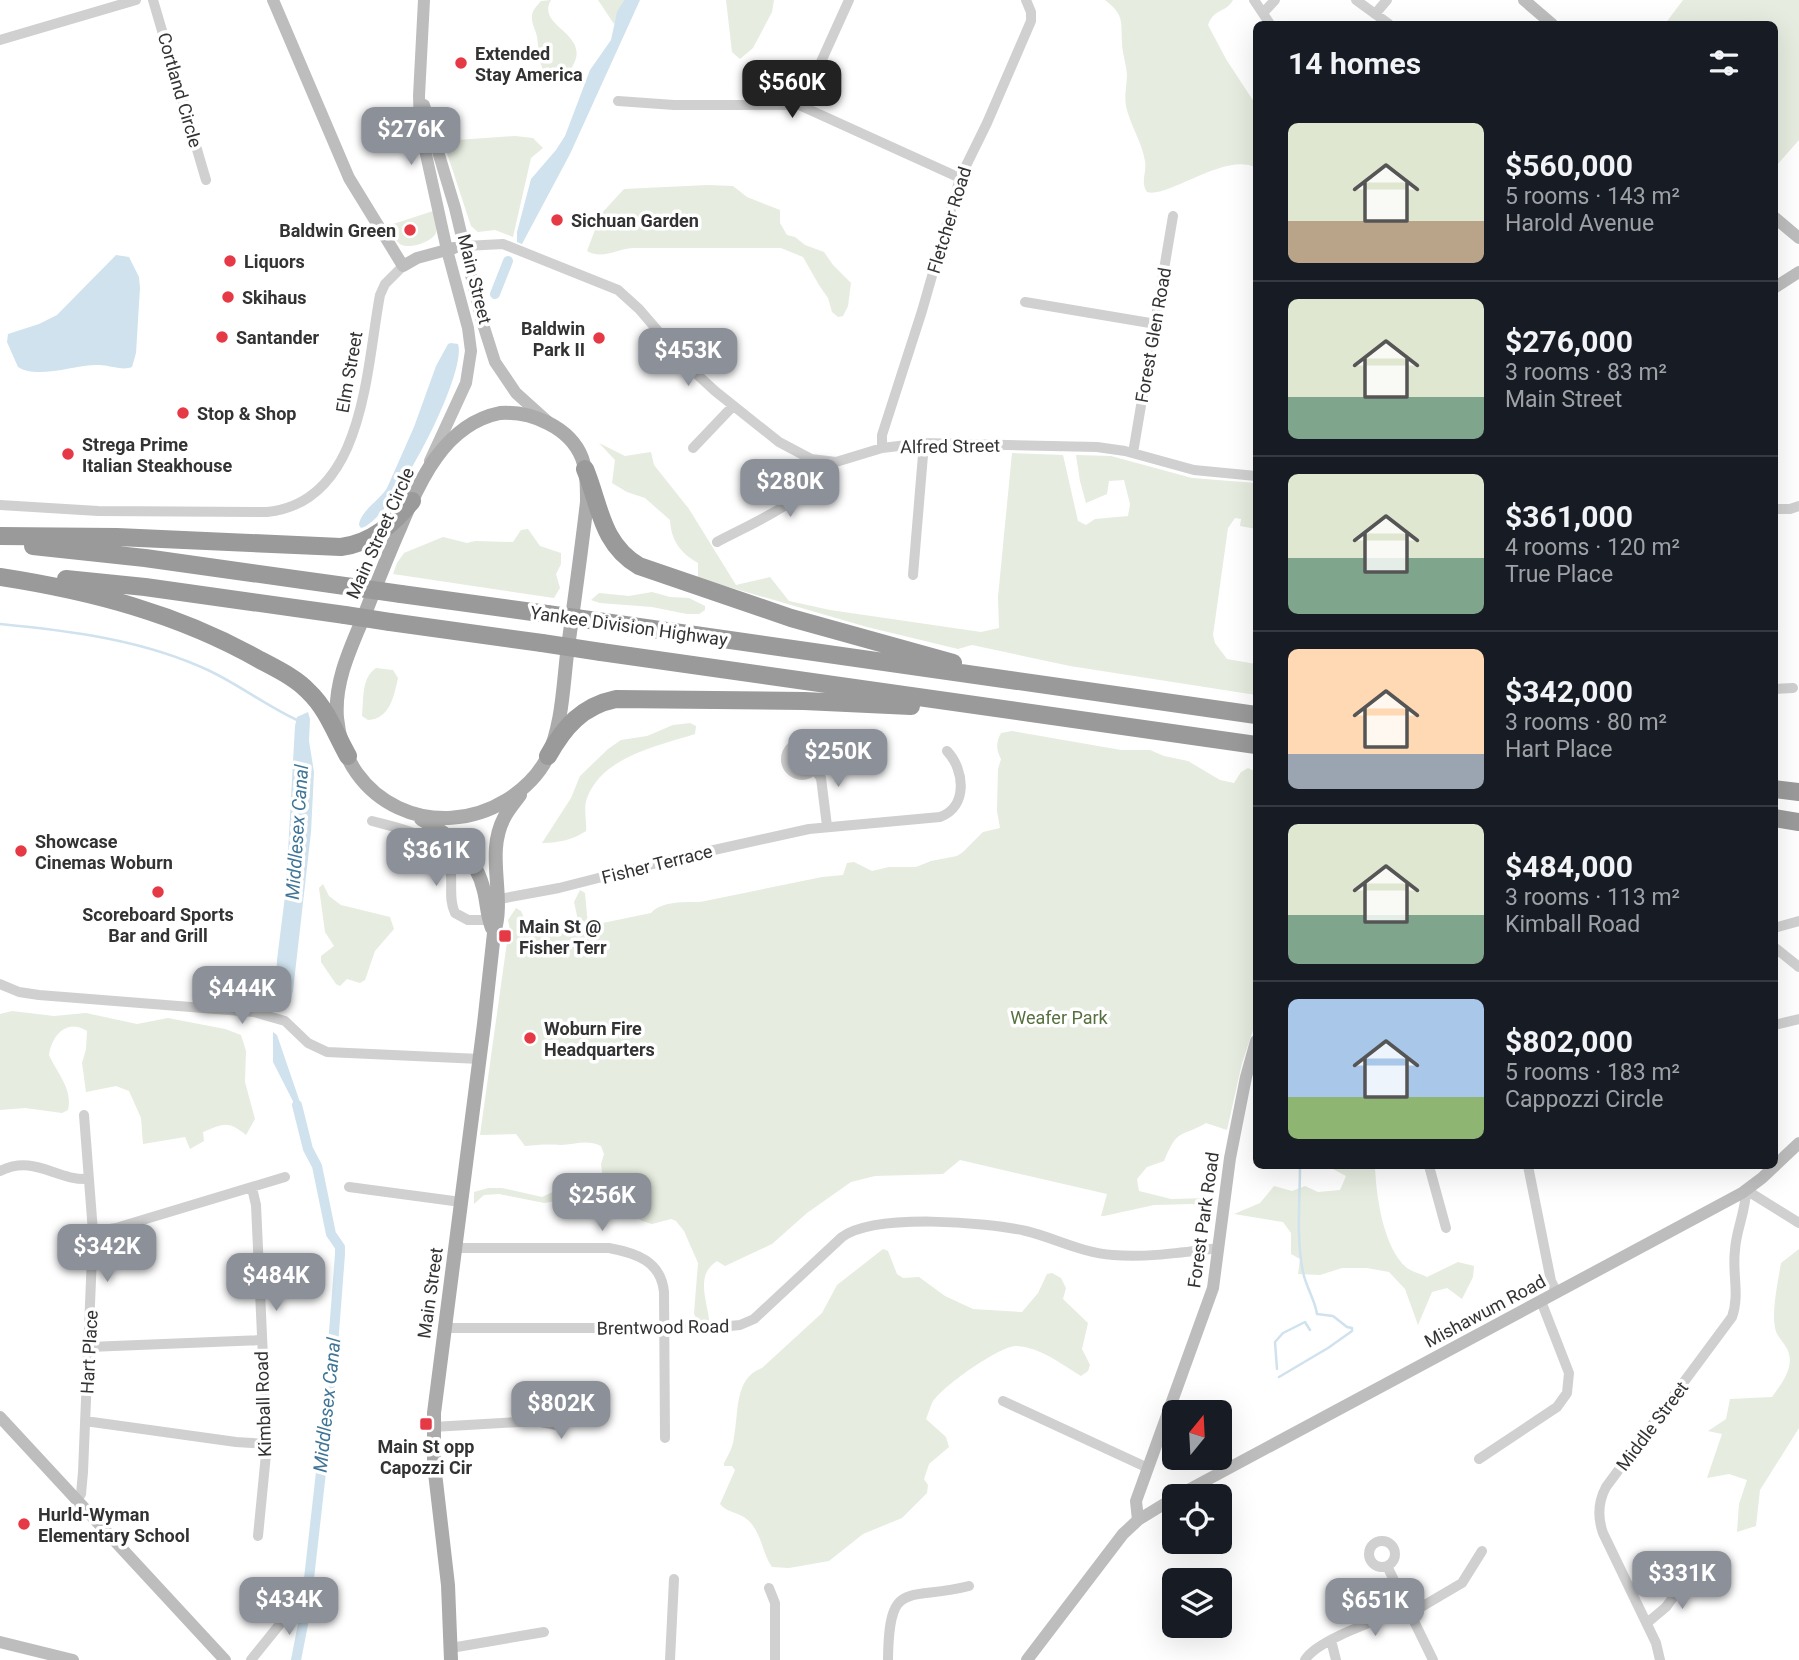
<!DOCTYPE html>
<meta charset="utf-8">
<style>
body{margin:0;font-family:Roboto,sans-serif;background:#242831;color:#f1f3f6;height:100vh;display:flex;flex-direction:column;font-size:26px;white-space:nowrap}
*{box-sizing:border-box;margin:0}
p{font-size:23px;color:#9ea1a6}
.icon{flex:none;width:38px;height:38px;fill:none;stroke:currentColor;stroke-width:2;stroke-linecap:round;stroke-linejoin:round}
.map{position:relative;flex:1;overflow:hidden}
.sheet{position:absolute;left:1253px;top:21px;width:525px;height:1148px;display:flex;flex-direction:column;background:#171b24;border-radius:10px;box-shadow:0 7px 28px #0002}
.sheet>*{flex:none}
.needle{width:46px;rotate:18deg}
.buttons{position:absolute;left:1162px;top:1400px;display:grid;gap:14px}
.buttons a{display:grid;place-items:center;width:70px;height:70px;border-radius:10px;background:#171b24;box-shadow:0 7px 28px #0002;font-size:35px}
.price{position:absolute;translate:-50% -60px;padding:0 16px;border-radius:14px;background:#8c9099;color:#fff;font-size:23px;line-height:46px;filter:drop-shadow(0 2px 4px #0008)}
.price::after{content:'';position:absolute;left:50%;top:42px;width:21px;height:16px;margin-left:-10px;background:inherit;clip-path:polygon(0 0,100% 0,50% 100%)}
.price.selected{background:#222;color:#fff}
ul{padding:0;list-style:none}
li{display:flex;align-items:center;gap:21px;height:175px;padding:0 35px}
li+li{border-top:2px solid #363941}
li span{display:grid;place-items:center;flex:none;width:196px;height:140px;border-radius:10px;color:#555}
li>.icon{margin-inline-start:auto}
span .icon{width:84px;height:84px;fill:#fffc;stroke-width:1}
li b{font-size:30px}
h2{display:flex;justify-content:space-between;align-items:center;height:84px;padding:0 35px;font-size:30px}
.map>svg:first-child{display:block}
</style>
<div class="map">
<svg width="1799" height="1660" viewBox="0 0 1799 1660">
<rect width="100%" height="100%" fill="#fff"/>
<path fill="#e6ecdf" d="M551 0C535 27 593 33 572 67 567 75 565 80 556 82 537 71 540 56 537 37 536 30 531 24 532 15 533 9 537 6 541 1Z
M598 0H624L614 24Z
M726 0H774L772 12 753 48 740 59 732 52Z
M1105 0H1233C1226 13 1214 8 1208 25L1226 59 1256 105V168C1227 151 1167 199 1147 192 1140 182 1147 173 1145 161 1142 142 1130 125 1126 106 1124 95 1127 85 1127 74 1126 63 1122 52 1122 42 1121 20 1124 15 1105 0Z
M1683 0H1799V140L1775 167 1774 24H1665Z
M515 136 533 138 543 148 531 158 513 237 495 230 478 232 471 226 443 141Z
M708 185 733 186 747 197 780 210V223L787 235 795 237 805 245 824 252 833 265 851 283 848 306 843 316 838 317 832 312 828 298 819 285 803 257 781 248H633C616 249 603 260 587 251L601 214 624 189Z
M433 211C435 218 438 226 436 233 432 242 408 250 400 244 395 240 391 231 387 226Z
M599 443 625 456 651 452 654 465 689 509 736 585 770 577 789 601 830 610 981 632 999 628 998 597 1012 453 1063 455 1078 521 1086 525 1095 519 1128 516 1130 504 1124 480 1109 481 1107 494 1086 503 1080 481 1076 455 1111 456 1192 478 1256 483V529L1240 526 1241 519 1235 518 1228 528 1213 635 1215 643 1227 659 1256 664V695L1070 666 972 645 958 649 867 627 698 578V563C680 553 671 540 670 520L645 498 627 492 612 483 615 460Z
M528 529 540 546 561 553V564L556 574 560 588 554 598 393 574 397 563 404 553 443 537 467 543 475 541 513 542 521 530Z
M652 592 670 597 689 598 705 606V610L699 614H687L652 607 600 603 591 600 599 593 629 596Z
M376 668 393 670 398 678C394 696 390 719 368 720L362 716C364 699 361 678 376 668Z
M690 723 696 726 695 734C657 746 602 757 587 798 583 808 587 821 586 831 573 840 557 843 542 843L571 798 580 776 608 749 621 740 647 736 673 725Z
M1012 731 1121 750H1150L1164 756 1188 761 1220 780 1234 783 1241 772 1248 768 1256 772V1021L1242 1063 1227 1130 1206 1123C1178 1139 1179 1127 1164 1161L1147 1167 1137 1179 1139 1191 1171 1199 1210 1198 1212 1200 1211 1208 1192 1204 1154 1205 1104 1216H1101L1107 1194 960 1160 943 1174 875 1176 851 1182 807 1213 772 1244 725 1266 717 1261C695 1275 707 1299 709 1320L705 1325 696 1319 694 1313 698 1263 684 1231 676 1221 671 1219 652 1224 642 1221 628 1211 601 1204 592 1203 582 1206 556 1201 544 1203 499 1194 484 1195 474 1204V1192L488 1188H502L542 1197 557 1190 576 1192 579 1186 586 1182 600 1184 603 1181 601 1164 604 1154 601 1146C586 1139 575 1145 560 1145 548 1144 537 1145 525 1146L516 1134 480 1135 507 942 510 941 511 935 508 920 516 908 521 911 528 927 548 934 576 928 578 920 574 902 580 890 585 893 588 926 651 913C661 901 685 902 700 902L822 877 843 875 847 863 854 862 872 871 889 867H916L931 861 957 856 963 852 983 832 1000 828 997 811 998 769 1001 759C996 750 996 742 1001 733Z
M323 884 329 896 341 905 390 917 394 929 375 951 365 980 360 983 347 979 340 986 336 984 321 962V956L334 946 325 932 319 888Z
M12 1011 54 1016 86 1013 137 1024 168 1018 225 1029 241 1035 246 1051 245 1082 255 1119 246 1135C227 1120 224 1124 203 1132L204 1141 190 1149 185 1137 143 1144 141 1118 129 1091 116 1086 86 1092 82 1063 86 1049 87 1031C66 1018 52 1036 49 1055 57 1073 73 1089 68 1110L62 1113 25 1108 0 1110V1014Z
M1327 1166H1375C1376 1195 1383 1248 1407 1268 1413 1272 1421 1274 1427 1277L1458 1262 1474 1266 1473 1277 1462 1299 1447 1288 1432 1292 1418 1325 1405 1289 1389 1272 1367 1268H1342L1320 1275 1298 1274 1300 1259 1291 1254V1233L1283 1222 1234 1214 1260 1203 1274 1186 1292 1191 1305 1186 1318 1192 1340 1190 1346 1176Z
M883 1249 888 1251 897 1274 903 1278 919 1277 945 1296 973 1309 1022 1312 1038 1293 1047 1274 1052 1273 1061 1278 1066 1288 1063 1299 1088 1323 1082 1349 1090 1365 1088 1371 1081 1376C1061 1364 1042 1348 1017 1346 1000 1345 940 1388 932 1403 930 1408 928 1414 926 1419L946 1437 949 1447 929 1464 924 1479 928 1485 927 1493 902 1518 863 1534 829 1561 789 1568 772 1567C762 1553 762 1534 749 1521 740 1512 727 1513 720 1504L735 1470 732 1466H724V1463C729 1454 733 1447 734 1437 739 1412 734 1378 762 1368L822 1313 837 1285Z
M1799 1249V1428L1760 1490 1756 1526 1737 1532 1739 1504 1747 1480 1729 1474 1707 1478 1722 1434 1708 1431 1726 1419 1730 1399 1772 1397C1782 1383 1797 1365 1786 1347 1778 1334 1775 1336 1774 1318 1774 1299 1778 1281 1781 1263Z"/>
<path fill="#cfe2ee" d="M624 0H640L570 154 522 244 517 242V232L531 179 556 150 565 136 590 70 611 40 617 12Z
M116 255 129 257 139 277 140 288 136 353 132 367C121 371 110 365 99 365 76 364 38 380 18 367L7 342 8 334 39 324 57 315Z
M451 343 458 344C468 373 391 522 361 528L359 525C361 510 379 501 387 488L414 427 436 366 448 344Z
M308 712 310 719 309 741 314 772 311 832 293 991 290 1002 284 1005 275 1002 277 960 286 888 295 726 297 717Z
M273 1032 277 1035 304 1114 301 1117 273 1062Z"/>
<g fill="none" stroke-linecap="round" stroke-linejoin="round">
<path stroke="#cfe2ee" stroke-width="2.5" d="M0 624C72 631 144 640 210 671 241 686 268 707 299 721
M1277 1369 1275 1342 1283 1333 1305 1322 1310 1330
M1279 1377 1328 1348 1352 1331V1328L1347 1327 1333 1316 1317 1314C1315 1300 1306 1287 1303 1272 1296 1238 1300 1200 1300 1166"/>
<path stroke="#cfe2ee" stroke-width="10" d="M495 294 508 261
M296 1660 305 1614 328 1410 340 1254V1247L331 1234 317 1166 308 1149 297 1105"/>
<path stroke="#d0d0d0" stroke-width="10" d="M153 0 206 180
M1254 0 1270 24
M1356 0 1389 24
M1263 13 1275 0
M1375 14 1387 0
M0 40 136 0
M618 101 674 105H799L960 178
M801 106 849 0
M465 246 503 244 618 290 639 309 689 367 715 391 779 442 811 459 836 462 882 448 924 443 1097 447 1125 451 1194 470 1256 476
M1025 302 1156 324
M693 448 733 406
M882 448V435L922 311 960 178 987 123 1031 21V12L1026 0
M1133 453 1173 216
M0 505 98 511 267 512C365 502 366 368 380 295L385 284 403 266
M1774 509H1790L1799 506
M717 542C750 524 814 499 825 462
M913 575 924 443
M1774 689 1793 688
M786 759a16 16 0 1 1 32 0a16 16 0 1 1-32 0Z
M814 769 821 778 827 826
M372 821C403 829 448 836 451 875 452 888 449 901 455 913L468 920H493
M494 900 559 888 669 860 809 829 940 817C968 807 965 770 947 751
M1774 928 1799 921
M1774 947 1799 967
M0 984 19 992 39 995 254 1012 285 1021 308 1043 327 1052 480 1059
M1774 1025 1799 1019
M84 1115 93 1232
M1429 1166 1446 1228
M1528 1166 1551 1281 1557 1293
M0 1171C35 1154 56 1181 89 1179
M349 1187 461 1202
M252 1188 256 1205 267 1444 258 1536
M1746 1190 1799 1223
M455 1248H609C636 1253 661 1261 664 1292L665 1438
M444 1328H709L740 1325 754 1319 842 1237C876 1213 985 1222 1026 1231 1055 1238 1082 1253 1113 1255 1147 1258 1184 1252 1219 1248
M89 1347 261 1340
M1003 1401 1148 1468
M85 1421 236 1442 267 1444
M433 1427 536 1421 561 1426 570 1418V1407L562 1400H552L536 1421
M1479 1459 1557 1407 1567 1393 1569 1373 1541 1301
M76 1501 81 1494 83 1472 93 1232 116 1228 285 1177
M1369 1554a13 13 0 1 1 26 0a13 13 0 1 1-26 0Z
M1387 1566 1433 1660
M769 1588 775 1603V1660
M1411 1613 1462 1583 1482 1551
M1647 1623 1666 1607 1691 1573
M1331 1640 1336 1660
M451 1648 544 1632
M251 1660 280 1624 296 1595
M670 1660 674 1579
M888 1660C889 1577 906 1602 969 1586
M1305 1660C1317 1639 1384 1618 1408 1608
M1660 1660 1656 1643 1603 1533C1597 1516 1598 1502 1606 1487L1732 1317C1740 1295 1732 1273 1735 1250 1736 1230 1746 1211 1746 1190"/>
<path stroke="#bdbdbd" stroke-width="12" d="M273 0 349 178 403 266 417 258 454 248
M424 0 419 96 420 127 447 250 468 328 471 351 466 383 430 461
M1524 0 1552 24
M424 105 455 208 482 321 495 362 516 393 547 421
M1774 217 1799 238
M1774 288 1799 272
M0 1417 225 1660
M1177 1496 1742 1193 1762 1178 1799 1143
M1138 1520 1136 1501 1213 1288 1230 1158 1246 1077 1256 1041
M0 1642 73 1660
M1027 1660 1123 1534 1138 1520 1174 1498"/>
<path stroke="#ababab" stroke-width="14" d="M500 413C531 411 570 427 582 458 587 472 587 487 587 502 581 553 574 604 567 654 563 688 562 727 547 758 538 776 524 789 507 800 436 844 345 804 337 718 334 680 352 645 366 611 377 583 388 555 400 528 419 481 445 424 500 413Z
M421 819C451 835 476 856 484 891 487 903 487 916 492 928
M451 1660 448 1585 434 1464V1413L484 1024 494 933C506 896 485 854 504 818 508 810 515 802 520 795"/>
<path stroke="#9a9a9a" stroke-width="18" d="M585 469C600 505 601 544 639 566L791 618 953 663
M0 536 117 537 341 547C372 543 393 524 412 501
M33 546 145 558 352 587
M0 577C91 591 179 614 260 660 277 669 296 678 309 692 327 709 336 735 348 756
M66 579 145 587 345 615
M401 594 547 614
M390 622 542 643
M604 622 1256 715
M601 652 1256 745
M548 756C564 727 582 706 616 699L804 701 911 706
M1774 789 1799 792
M1774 818 1799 822"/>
<path stroke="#9a9a9a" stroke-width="18" d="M352 587 401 594
M547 614 604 622
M345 615 390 622
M542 643 601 652"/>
</g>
<g fill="#e63946" stroke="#fff" stroke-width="2.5">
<circle cx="461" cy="63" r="7"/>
<circle cx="557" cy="220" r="7"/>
<circle cx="410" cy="230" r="7"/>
<circle cx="230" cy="261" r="7"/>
<circle cx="228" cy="297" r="7"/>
<circle cx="222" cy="337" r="7"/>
<circle cx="599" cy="338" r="7"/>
<circle cx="183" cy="413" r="7"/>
<circle cx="68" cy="454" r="7"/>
<circle cx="21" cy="851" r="7"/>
<circle cx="158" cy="892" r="7"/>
<rect x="498" y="929" width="14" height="14" rx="3.5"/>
<circle cx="530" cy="1038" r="7"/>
<rect x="419" y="1417" width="14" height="14" rx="3.5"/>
<circle cx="24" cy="1524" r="7"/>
</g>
<g text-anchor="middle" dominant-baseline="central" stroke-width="7" stroke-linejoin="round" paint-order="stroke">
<g font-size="18" font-weight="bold" fill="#333" stroke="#fff" text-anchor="start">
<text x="475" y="53">Extended<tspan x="475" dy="21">Stay America</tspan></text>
<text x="571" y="220">Sichuan Garden</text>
<text x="396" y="230" text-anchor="end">Baldwin Green</text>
<text x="244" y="261">Liquors</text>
<text x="242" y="297">Skihaus</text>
<text x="585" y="328" text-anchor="end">Baldwin<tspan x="585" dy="21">Park II</tspan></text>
<text x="236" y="337">Santander</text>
<text x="197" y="413">Stop &amp; Shop</text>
<text x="82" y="444">Strega Prime<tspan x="82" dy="21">Italian Steakhouse</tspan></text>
<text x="35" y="841">Showcase<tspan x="35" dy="21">Cinemas Woburn</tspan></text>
<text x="158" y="914" text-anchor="middle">Scoreboard Sports<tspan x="158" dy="21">Bar and Grill</tspan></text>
<text x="519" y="926">Main St @<tspan x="519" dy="21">Fisher Terr</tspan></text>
<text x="544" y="1028">Woburn Fire<tspan x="544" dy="21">Headquarters</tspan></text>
<text x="426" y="1446" text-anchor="middle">Main St opp<tspan x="426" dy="21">Capozzi Cir</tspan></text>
<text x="38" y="1514">Hurld-Wyman<tspan x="38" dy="21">Elementary School</tspan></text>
</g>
<g font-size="18" fill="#333" stroke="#fff">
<text transform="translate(180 90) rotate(74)">Cortland Circle</text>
<text transform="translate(949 220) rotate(-73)">Fletcher Road</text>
<text transform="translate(475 279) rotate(76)">Main Street</text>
<text transform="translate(1153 335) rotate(-80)">Forest Glen Road</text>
<text transform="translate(349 372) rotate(-80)">Elm Street</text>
<text transform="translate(950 446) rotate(-1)">Alfred Street</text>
<text transform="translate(380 533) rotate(-66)">Main Street Circle</text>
<text transform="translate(629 626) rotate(8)">Yankee Division Highway</text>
<text transform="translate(657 864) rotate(-14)">Fisher Terrace</text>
<text transform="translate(1203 1220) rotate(-82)">Forest Park Road</text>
<text transform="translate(430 1293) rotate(-82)">Main Street</text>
<text transform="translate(1485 1311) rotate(-28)">Mishawum Road</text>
<text transform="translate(663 1327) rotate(-1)">Brentwood Road</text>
<text transform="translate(89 1352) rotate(-87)">Hart Place</text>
<text transform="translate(263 1404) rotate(-92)">Kimball Road</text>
<text transform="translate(1652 1426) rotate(-53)">Middle Street</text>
</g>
<g font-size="18" fill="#56703f" stroke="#fff">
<text x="1059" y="1017">Weafer Park</text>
</g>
<g font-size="19" font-style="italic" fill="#3f7597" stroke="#fff">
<text transform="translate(297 832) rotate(-86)">Middlesex Canal</text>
<text transform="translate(327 1405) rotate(-84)">Middlesex Canal</text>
</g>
</g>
</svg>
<div class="buttons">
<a><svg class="needle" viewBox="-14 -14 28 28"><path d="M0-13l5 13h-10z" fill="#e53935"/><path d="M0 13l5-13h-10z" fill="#9ea1a6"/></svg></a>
<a><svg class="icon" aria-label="locate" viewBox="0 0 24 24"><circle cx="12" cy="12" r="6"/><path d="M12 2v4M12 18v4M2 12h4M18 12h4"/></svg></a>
<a><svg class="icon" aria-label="layers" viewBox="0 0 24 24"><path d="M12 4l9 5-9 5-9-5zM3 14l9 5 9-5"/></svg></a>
</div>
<b class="price selected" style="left:792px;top:120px">$560K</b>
<b class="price" style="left:411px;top:167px">$276K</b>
<b class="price" style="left:688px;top:388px">$453K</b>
<b class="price" style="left:790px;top:519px">$280K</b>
<b class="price" style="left:838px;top:789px">$250K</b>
<b class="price" style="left:436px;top:888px">$361K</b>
<b class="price" style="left:242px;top:1026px">$444K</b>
<b class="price" style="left:602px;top:1233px">$256K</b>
<b class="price" style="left:107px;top:1284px">$342K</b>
<b class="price" style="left:276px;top:1313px">$484K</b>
<b class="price" style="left:561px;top:1441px">$802K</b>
<b class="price" style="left:1682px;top:1611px">$331K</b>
<b class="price" style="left:289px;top:1637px">$434K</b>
<b class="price" style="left:1375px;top:1638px">$651K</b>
<section class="sheet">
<h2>14 homes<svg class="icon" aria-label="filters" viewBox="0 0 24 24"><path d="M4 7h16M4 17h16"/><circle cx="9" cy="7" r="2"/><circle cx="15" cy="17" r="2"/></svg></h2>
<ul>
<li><span style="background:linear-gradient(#dfe7d0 70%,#b9a48a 0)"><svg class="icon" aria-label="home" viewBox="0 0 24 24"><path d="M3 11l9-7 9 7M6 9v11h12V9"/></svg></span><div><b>$560,000</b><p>5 rooms · 143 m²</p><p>Harold Avenue</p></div></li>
<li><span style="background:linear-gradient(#dfe7d0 70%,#7fa58c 0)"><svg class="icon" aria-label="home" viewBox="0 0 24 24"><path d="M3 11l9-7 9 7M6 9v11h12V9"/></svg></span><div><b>$276,000</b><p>3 rooms · 83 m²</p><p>Main Street</p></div></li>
<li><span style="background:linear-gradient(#dfe7d0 60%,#7fa58c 0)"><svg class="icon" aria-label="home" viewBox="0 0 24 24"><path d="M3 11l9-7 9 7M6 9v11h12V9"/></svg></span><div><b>$361,000</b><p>4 rooms · 120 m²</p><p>True Place</p></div></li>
<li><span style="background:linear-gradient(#ffd9b3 75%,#9aa5b1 0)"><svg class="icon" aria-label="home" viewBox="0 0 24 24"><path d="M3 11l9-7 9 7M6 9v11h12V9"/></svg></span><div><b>$342,000</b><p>3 rooms · 80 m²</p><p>Hart Place</p></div></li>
<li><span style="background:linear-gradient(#dfe7d0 65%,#7fa58c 0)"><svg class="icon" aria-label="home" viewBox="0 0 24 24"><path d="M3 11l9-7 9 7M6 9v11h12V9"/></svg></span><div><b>$484,000</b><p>3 rooms · 113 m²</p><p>Kimball Road</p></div></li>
<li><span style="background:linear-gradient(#a9c7e8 70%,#8fb573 0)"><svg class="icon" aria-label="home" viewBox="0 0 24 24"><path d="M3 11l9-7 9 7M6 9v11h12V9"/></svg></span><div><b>$802,000</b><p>5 rooms · 183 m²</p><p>Cappozzi Circle</p></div></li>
</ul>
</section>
</div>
